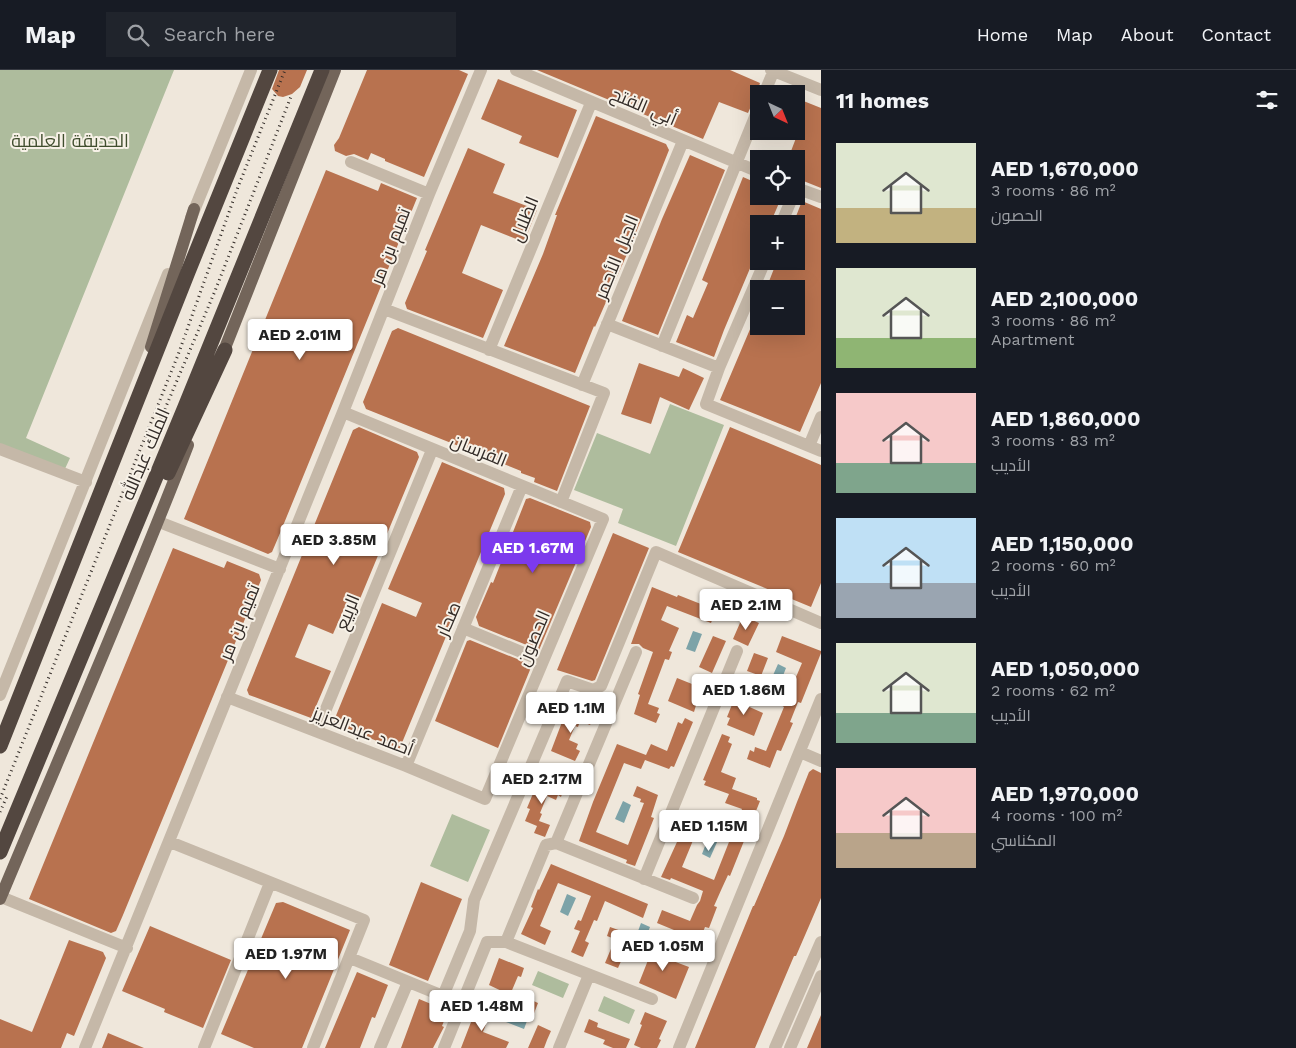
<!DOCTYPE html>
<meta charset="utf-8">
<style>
body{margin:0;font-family:"Work Sans",Cairo,sans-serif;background:#20242c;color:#f1f3f6;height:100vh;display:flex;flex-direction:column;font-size:19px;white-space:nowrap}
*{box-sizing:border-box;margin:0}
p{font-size:16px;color:#9ea1a6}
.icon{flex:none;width:28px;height:28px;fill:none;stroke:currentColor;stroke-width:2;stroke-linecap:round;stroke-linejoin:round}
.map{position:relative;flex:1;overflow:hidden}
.drawer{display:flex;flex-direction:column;background:#171b24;width:475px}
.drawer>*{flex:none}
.needle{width:32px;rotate:137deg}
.tools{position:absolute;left:750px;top:15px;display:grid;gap:10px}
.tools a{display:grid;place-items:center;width:55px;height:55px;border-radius:0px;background:#171b24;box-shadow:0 5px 20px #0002;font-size:25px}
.price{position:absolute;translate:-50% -42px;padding:0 11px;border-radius:5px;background:#fff;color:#222;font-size:16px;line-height:32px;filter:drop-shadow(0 1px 2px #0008)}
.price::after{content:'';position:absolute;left:50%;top:30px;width:15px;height:11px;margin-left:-8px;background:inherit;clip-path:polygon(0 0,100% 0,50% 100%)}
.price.active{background:#7c3aed;color:#fff}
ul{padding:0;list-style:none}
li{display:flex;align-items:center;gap:15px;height:125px;padding:0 15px}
li span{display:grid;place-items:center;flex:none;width:140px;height:100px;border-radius:0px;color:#555}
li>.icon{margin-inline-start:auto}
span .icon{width:60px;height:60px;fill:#fffc;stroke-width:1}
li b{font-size:21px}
h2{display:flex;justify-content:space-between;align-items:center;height:60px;padding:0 15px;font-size:21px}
header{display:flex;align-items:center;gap:30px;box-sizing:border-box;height:70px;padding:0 25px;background:#171b24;border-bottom:1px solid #363941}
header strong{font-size:24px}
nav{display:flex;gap:28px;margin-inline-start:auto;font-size:18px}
.search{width:350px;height:45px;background:#20242c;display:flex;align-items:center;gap:12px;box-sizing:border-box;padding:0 18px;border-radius:0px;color:#9ea1a6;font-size:19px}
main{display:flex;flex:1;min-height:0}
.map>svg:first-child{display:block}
</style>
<header>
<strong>Map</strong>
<div class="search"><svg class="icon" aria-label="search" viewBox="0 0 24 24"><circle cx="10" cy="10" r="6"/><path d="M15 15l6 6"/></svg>Search here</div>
<nav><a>Home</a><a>Map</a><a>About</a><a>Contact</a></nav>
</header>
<main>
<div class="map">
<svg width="821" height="978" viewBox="0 0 821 978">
<rect width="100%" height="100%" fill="#efe7db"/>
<path fill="#aebc9d" d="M0 0H174L26 368 70 388 64 401 0 374Z
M670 334 724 355 676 476 618 453 623 439 574 420 597 363 650 384Z
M452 744 490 760 468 812 430 796Z
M538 901 569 914 563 928 532 915Z
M604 926 635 940 629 954 598 941Z"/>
<path fill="#7da3a8" d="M693 561 702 564 695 582 686 579Z
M778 594 786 598 779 616 770 612Z
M623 731 631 735 624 753 615 749Z
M709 766 718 770 710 788 702 784Z
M567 824 576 828 568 846 560 842Z
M641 853 650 857 643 875 634 872Z
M509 944 527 951 524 959 506 952Z"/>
<path fill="#b8724f" d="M279 0H307L300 17 292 24 283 27 278 26 272 19Z
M367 0H459L468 4 424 107 385 91V89L371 83 368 90 354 84 346 86 335 81 334 75 339 68Z
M537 0H730L760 13 756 25 758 29 752 34 748 43 719 32 703 69Z
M498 9 577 40 558 88 519 73 522 66 481 49Z
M796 28 821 38V118L796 108V89H788L796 68 781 62 796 61Z
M596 46 666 74 669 80 631 175 595 257 594 256 575 303 504 276 543 184 557 145H555Z
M468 78 505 94 493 123 537 140 524 172 481 155 462 203 503 220 483 268 407 239 405 233 427 181 425 180Z
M690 85 725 100 658 265 622 251 662 149Z
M326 100 378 121 381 113 417 128 278 468 272 482 268 484 184 449Z
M743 107 759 114V126H782L770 154H759V177L724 260 714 287 676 272 687 245 693 248 708 213 702 210Z
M802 131 821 139V313L800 362 720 330 759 238V256H796V219H766L777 191H796V154H793Z
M398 258 590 336 557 421 534 412 535 408 521 403V401L366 339 363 332 392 261Z
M639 293 679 307 683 298 704 308 689 340 660 327 651 354 621 344Z
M359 357 417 382 419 387 357 536 347 532 333 564 309 554 308 555 295 587 331 601 311 648 249 625 247 620 353 360Z
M730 357 821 395V513L811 537 678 482Z
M442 392 504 418 505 424 399 680 333 653 382 533 416 547 422 533 388 519Z
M530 428 590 452 591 457 539 580 479 556 476 547 491 512 493 513 526 429Z
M613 463 649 478 595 610 592 611 557 600Z
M173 478 224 498 227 491 259 504 261 510 123 845 116 861 111 863 29 829Z
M652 517 677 527 678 525 716 540 711 553 667 536 661 550 679 558 669 581 672 582 669 590 665 589 648 634 659 638 657 643 660 644 656 653 634 644 640 625 638 624 653 582 643 578 639 574H631Z
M743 546 759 553 748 576 733 569Z
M713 566 726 571 712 603 699 597Z
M782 566 821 581V583L801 633 798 632 790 652 793 653 781 681 777 680 770 698 747 689 750 680 754 682 755 677 766 681 784 637 781 635 784 627 787 628 802 593 776 582Z
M470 570 532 595 498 678 435 651 467 571Z
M754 583 768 588 761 606 747 601Z
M677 608 697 616V614L706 617 700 633 697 632 694 642 668 631Z
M737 622 748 626 745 635 763 643 754 666 727 655 730 648 727 647Z
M584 637 596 642 590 655 580 651 578 657 575 656 569 670 578 674 576 679 580 681 575 691 551 681 562 652 565 653 570 640 581 645Z
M685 648 693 652 674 697 671 696 669 699 645 690 641 699 624 693 596 762 628 775 644 733 640 732 641 729 633 726 637 716 658 725 651 747 654 748 635 796 626 793 627 790 579 771 593 732 617 674 646 685 651 674 667 681 678 652 682 654Z
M722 664 730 667 728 672 732 674 721 702 736 708 732 719 757 728V730L760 731 730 806 728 805 722 818 714 836 717 837 709 858 705 857 695 882 681 876 686 865 657 853 662 840 690 851 697 835 700 831 703 821 671 808 670 810 661 807 682 761 687 762 695 741 716 749 712 758 702 754 701 756H699L682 797 714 810 742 739 725 733 729 724 704 715 706 711 703 710Z
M813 699 821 703V828L809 856 796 886H794L755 978H695L753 836H754L784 766 797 732 809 702Z
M539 709 564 718 561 727 558 725 556 730 547 726 540 743 542 744 539 751 550 755 545 767 534 763 537 756 525 751 530 739 527 738Z
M551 794 648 834 643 848 605 831 597 851 594 850 585 871 589 873 583 887 580 886 571 882 580 861 574 859 578 850 581 851 591 826 558 813 540 856 551 861 545 875 521 864 533 838 531 837 538 819 539 820Z
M421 812 462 829 428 911 389 895Z
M283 832 350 860 302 978H254L221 964 276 833Z
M150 856 231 890 203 958 164 942 165 939 122 921Z
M610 857 624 862 620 871 607 866Z
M69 870 103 882 106 888 74 966 67 963 61 978H0V949L32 962Z
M656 870 670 876 665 888 689 897 676 929 639 913Z
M613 874 626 880 618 898 605 893Z
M499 888 524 898 521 907 518 906 510 925 489 915Z
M357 902 388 915 375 948 372 947 360 978H325Z
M518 924 538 933 533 946 512 938Z
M419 929 448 941 442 956 444 957 433 978H401Z
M478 934 492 939 483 962 509 972 506 978H461Z
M645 942 667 951 659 969 661 970 657 978H641L634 975 642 955 640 954Z
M821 945V978H807Z
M589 949 598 953 597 957 630 969 626 978H613L603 974 605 970 584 962Z
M538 955 551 961 547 970 544 978H528Z
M108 963 144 978H102Z"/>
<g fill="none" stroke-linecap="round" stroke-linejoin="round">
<path stroke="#c5b8a8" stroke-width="12" d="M516 0 759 102
M771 0 821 20
M764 24 774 0
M351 92 429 124
M796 118 821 127
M191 148 251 0
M781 154 793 126
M765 191 719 298 706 334 821 381
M384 239 604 323 561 432
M607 254 719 298
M662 276 759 37
M489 280 591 33
M582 315 683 71
M809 376 821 347
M0 379 86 412
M159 452 280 499
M463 558 543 591
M0 625 168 204
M227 627 406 696 485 729 603 449 343 342
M317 661 432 380
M800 682 821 691
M406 696 522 416
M170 772 364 850 313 978
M556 773 636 582
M556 773 693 828
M644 809 737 581
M1 827 127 878
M506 872 546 775 556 773
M350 888 443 926 470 861 474 830 567 611 593 620 601 616 656 482 821 553
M85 978 343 342 429 124 481 0
M204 978 270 813
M380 978 408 912
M444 978 487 872H506L652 929
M559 978 589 905
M679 978 821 629
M775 978 821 872
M790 978 821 906"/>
<path stroke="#73655a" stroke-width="12" d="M151 277 194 139
M221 288 335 0
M0 829C63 678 129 528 188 375"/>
<path stroke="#534740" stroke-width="15" d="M168 403 225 280
M0 676 188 202 270 0
M0 782 185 337 322 0"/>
<path stroke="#332c28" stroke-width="3" stroke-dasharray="1 4" stroke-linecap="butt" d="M159 353 215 221 292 24
M0 729 178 285 238 117 285 0
M0 742 8 724"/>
</g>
<g text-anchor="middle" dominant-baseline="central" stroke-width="4" stroke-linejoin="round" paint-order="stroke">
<g font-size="18" fill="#332c28" stroke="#f7f1e7">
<text transform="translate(644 36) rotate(23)">أبي الفتح</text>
<text transform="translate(524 149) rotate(-68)">الظلال</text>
<text transform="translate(390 176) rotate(-69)">تميم بن مر</text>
<text transform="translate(616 187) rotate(-68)">الجبل الأحمر</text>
<text transform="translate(479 380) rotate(22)">الفرسان</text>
<text transform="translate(145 384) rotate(-67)">الملك عبدالله</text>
<text transform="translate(347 542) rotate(-68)">الربيع</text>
<text transform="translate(448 549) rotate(-67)">صحار</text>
<text transform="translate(239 552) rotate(-68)">تميم بن مر</text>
<text transform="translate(533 568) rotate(-67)">الحصون</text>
<text transform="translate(363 661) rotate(21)">أحمد عبدالعزيز</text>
</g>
<g font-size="18" fill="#404e2e" stroke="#f7f1e7">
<text x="70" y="70">الحديقة العلمية</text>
</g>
</g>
</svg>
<div class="tools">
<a><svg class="needle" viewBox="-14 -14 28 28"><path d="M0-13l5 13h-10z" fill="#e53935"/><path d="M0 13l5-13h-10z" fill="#9ea1a6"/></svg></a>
<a><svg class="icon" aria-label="locate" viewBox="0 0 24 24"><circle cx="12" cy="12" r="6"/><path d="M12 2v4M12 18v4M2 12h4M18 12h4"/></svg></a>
<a>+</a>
<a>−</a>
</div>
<b class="price" style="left:300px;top:291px">AED 2.01M</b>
<b class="price" style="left:334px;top:496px">AED 3.85M</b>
<b class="price active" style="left:533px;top:504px">AED 1.67M</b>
<b class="price" style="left:746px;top:561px">AED 2.1M</b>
<b class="price" style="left:744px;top:646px">AED 1.86M</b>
<b class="price" style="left:571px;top:664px">AED 1.1M</b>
<b class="price" style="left:542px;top:735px">AED 2.17M</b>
<b class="price" style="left:709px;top:782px">AED 1.15M</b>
<b class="price" style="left:663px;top:902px">AED 1.05M</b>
<b class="price" style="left:286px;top:910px">AED 1.97M</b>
<b class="price" style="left:482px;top:962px">AED 1.48M</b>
</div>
<section class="drawer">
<h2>11 homes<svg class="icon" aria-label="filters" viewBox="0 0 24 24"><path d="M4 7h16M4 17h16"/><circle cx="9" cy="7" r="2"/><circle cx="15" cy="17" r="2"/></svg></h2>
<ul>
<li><span style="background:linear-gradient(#dfe7d0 65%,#c2b280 0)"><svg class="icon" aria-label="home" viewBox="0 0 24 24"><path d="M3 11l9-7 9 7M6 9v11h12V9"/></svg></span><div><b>AED 1,670,000</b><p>3 rooms · 86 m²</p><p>الحصون</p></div></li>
<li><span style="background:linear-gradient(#dfe7d0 70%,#8fb573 0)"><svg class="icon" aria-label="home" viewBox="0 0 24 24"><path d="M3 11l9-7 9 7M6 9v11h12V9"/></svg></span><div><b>AED 2,100,000</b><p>3 rooms · 86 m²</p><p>Apartment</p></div></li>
<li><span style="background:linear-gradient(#f6c9c9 70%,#7fa58c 0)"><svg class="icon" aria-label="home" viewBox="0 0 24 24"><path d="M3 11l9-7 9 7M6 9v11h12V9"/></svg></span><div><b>AED 1,860,000</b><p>3 rooms · 83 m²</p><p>الأديب</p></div></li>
<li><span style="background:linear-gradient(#bfe0f5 65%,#9aa5b1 0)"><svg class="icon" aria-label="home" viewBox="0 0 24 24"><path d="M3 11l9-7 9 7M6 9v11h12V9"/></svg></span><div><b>AED 1,150,000</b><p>2 rooms · 60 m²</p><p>الأديب</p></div></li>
<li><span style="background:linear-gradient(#dfe7d0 70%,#7fa58c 0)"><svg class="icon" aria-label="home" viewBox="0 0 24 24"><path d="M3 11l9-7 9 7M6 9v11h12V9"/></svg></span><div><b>AED 1,050,000</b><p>2 rooms · 62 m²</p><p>الأديب</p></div></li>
<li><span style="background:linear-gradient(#f6c9c9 65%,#b9a48a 0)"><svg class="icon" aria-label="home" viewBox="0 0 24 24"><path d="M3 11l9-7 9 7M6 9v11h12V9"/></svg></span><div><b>AED 1,970,000</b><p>4 rooms · 100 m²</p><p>المكناسي</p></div></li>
</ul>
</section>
</main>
